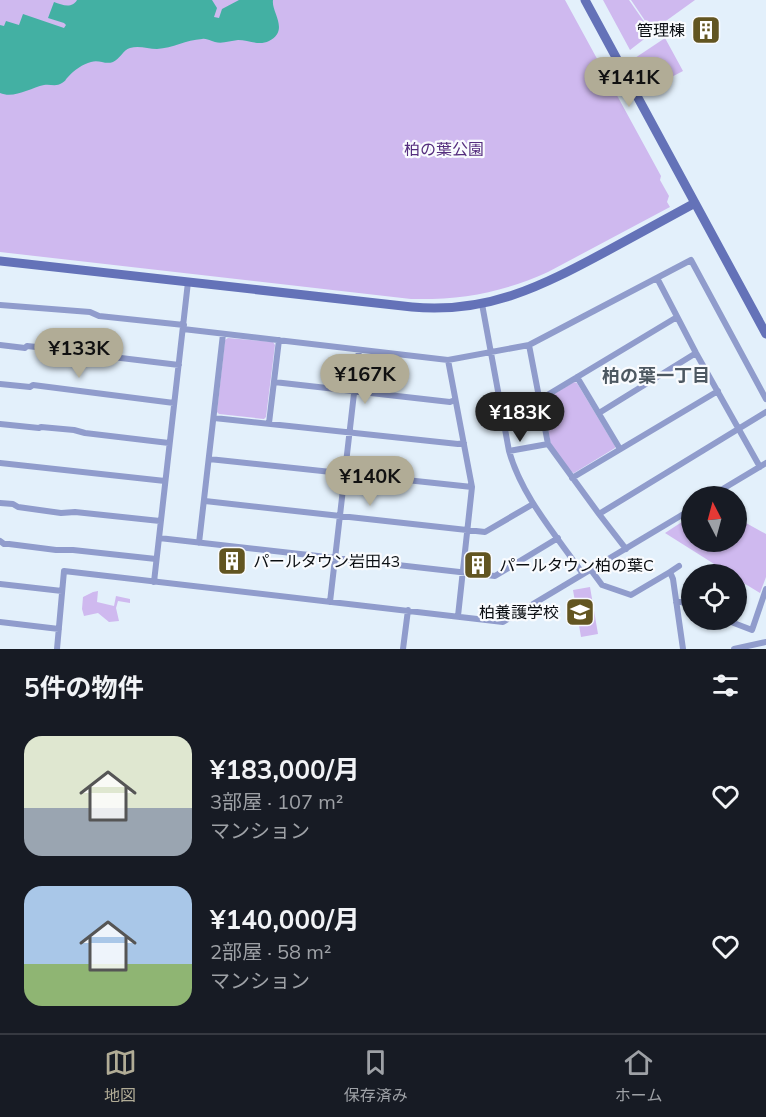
<!DOCTYPE html>
<html lang="ja">
<meta charset="utf-8">
<style>
body{margin:0;font-family:Mulish,"Noto Sans JP",sans-serif;background:#242831;color:#f1f3f6;height:100vh;display:flex;flex-direction:column;font-size:22px;white-space:nowrap}
*{box-sizing:border-box;margin:0}
p{font-size:20px;color:#9ea1a6}
.icon{flex:none;width:33px;height:33px;fill:none;stroke:currentColor;stroke-width:2;stroke-linecap:round;stroke-linejoin:round}
.map{position:relative;height:649px;overflow:hidden}
.details{display:flex;flex-direction:column;background:#171b24;flex:1}
.details>*{flex:none}
.needle{width:39px;rotate:354deg}
.tools{position:absolute;left:681px;top:486px;display:grid;gap:12px}
.tools a{display:grid;place-items:center;width:66px;height:66px;border-radius:50%;background:#171b24;box-shadow:0 2px 4px #0004;font-size:30px}
.price{position:absolute;translate:-50% -51px;padding:0 14px;border-radius:21px;background:#b1ac96;color:#111;font-size:20px;line-height:39px;filter:drop-shadow(0 2px 3px #0008)}
.price::after{content:'';position:absolute;left:50%;top:36px;width:18px;height:14px;margin-left:-9px;background:inherit;clip-path:polygon(0 0,100% 0,50% 100%)}
.price.selected{background:#222;color:#fff}
ul{padding:0;list-style:none}
li{display:flex;align-items:center;gap:18px;height:150px;padding:0 24px}
li span{display:grid;place-items:center;flex:none;width:168px;height:120px;border-radius:18px;color:#555}
li>.icon{margin-inline-start:auto}
span .icon{width:72px;height:72px;fill:#fffc;stroke-width:1}
li b{font-size:26px}
h2{display:flex;justify-content:space-between;align-items:center;height:72px;padding:0 24px;font-size:26px}
.dock{display:flex;justify-content:space-around;align-items:center;height:84px;border-top:2px solid #363941;background:#171b24;font-size:16px;color:#9ea1a6}
.dock a{display:grid;justify-items:center;gap:3px}
.dock .selected{color:#b1ac96}
.map>svg:first-child{display:block}
</style>
<div class="map">
<svg width="766" height="649" viewBox="0 0 766 649">
<rect width="100%" height="100%" fill="#e3f0fb"/>
<path fill="#cfb9ef" d="M0 0H565L661 176 660 180 669 196 667 202 670 207 548 272C501 293 462 300 411 299L0 252Z
M603 0H629L652 33 630 50Z
M631 0H695L652 31Z
M665 38 683 71 658 84 655 79 647 80 635 58Z
M228 338 273 342 275 345 266 417 264 419 219 414 217 412 225 340Z
M574 382 577 383 615 446V448L574 473 571 472 551 445 543 403 544 400Z
M691 516 692 542H736L737 518 766 534V577L760 593 737 579 736 574H730L665 533Z
M590 587 598 634 581 637 573 590Z
M98 591 97 602 114 606 116 596 130 599V603L118 601 116 608 119 621 109 622 98 613 84 616 82 609 83 597 93 592Z"/>
<path fill="#43b0a3" d="M77 0H212L217 8 214 17 219 18 222 9 239 0H273C271 12 290 30 269 41 259 46 248 40 238 40 230 41 222 44 215 42 210 41 207 38 202 39 186 40 173 48 157 49 148 49 139 45 130 48 123 50 120 59 113 62 105 65 99 59 91 62 83 64 74 70 68 77 64 81 67 80 62 83 56 87 51 84 44 85 30 88 14 99 0 93V25L4 26 6 21 19 25 23 14 64 28 66 25 64 23 48 18 54 2C62 5 72 9 77 0Z"/>
<g fill="none" stroke-linecap="round" stroke-linejoin="round">
<path stroke="#909ccc" stroke-width="6" d="M657 278 696 353 760 467
M482 304 509 451C522 497 556 535 583 574
M0 305 90 312 99 316 184 325
M183 329 448 360 529 345 691 260 766 399
M0 345 25 348 27 346 83 352 96 355 179 365
M529 345 548 444 599 514 626 549
M448 360 472 487 458 616
M577 377 620 449
M274 382 450 402 455 400
M0 384 30 387 33 385 174 403
M539 400 677 317
M599 413 696 353
M214 418 458 444 464 443
M269 423 279 340
M0 424 39 428 41 427 74 430 85 433 169 443
M509 451 548 444
M209 459 472 487
M0 463 165 481
M572 478 718 391
M711 496 766 463
M205 501 485 532 533 504
M0 503 13 504 18 507 61 513 75 512 160 521
M599 514 766 412
M159 538 495 576 558 538
M0 541 4 544H9L56 550H73L156 559
M199 543 223 334
M591 570 602 585 631 595 670 572 673 579 683 649
M670 572 679 566
M154 582 188 282
M0 584 62 591
M330 602 359 350
M676 602H681L692 606
M726 620 752 630 766 589
M0 622 59 629
M57 649 64 571 503 622 692 509
M403 649 408 610
M734 649 766 642"/>
<path stroke="#6472b8" stroke-width="9" d="M585 0 766 334
M0 261 412 307C488 314 542 286 607 251 636 235 666 219 695 203"/>
</g>
<defs>
<g id="building-square" transform="scale(1.5)"><rect x="-9" y="-9" width="18" height="18" rx="4" fill="#625521" stroke="#f9fbfe"/><path d="M-4-6H4V6H1V3H-1V6H-4ZM-2.5-4.3h1.7v1.8h-1.7ZM.8-4.3h1.7v1.8H.8ZM-2.5-1h1.7V.8h-1.7ZM.8-1h1.7V.8H.8Z" fill="#fff"/></g>
<g id="school-square" transform="scale(1.5)"><rect x="-9" y="-9" width="18" height="18" rx="4" fill="#625521" stroke="#f9fbfe"/><path d="M0-5L7-2L0 1L-7-2ZM-4 1L0 2.5L4 1V4Q0 6-4 4Z" fill="#fff"/></g>
</defs>
<g fill-rule="evenodd">
<use href="#building-square" x="706" y="30"/>
<use href="#building-square" x="232" y="561"/>
<use href="#building-square" x="478" y="565"/>
<use href="#school-square" x="580" y="612"/>
</g>
<g text-anchor="middle" dominant-baseline="central" stroke-width="4.5" stroke-linejoin="round" paint-order="stroke">
<g font-size="16" fill="#0b0f13" stroke="#f9fbfe" text-anchor="end">
<text x="685" y="30">管理棟</text>
<text x="253" y="561" text-anchor="start">パールタウン岩田43</text>
<text x="499" y="565" text-anchor="start">パールタウン柏の葉C</text>
<text x="559" y="612">柏養護学校</text>
</g>
<g font-size="16" fill="#552e7e" stroke="#f9fbfe">
<text x="444" y="149">柏の葉公園</text>
</g>
<g font-size="18" font-weight="bold" fill="#4d5861" stroke="#f9fbfe">
<text x="656" y="375">柏の葉一丁目</text>
</g>
</g>
</svg>
<div class="tools">
<a><svg class="needle" viewBox="-14 -14 28 28"><path d="M0-13l5 13h-10z" fill="#e53935"/><path d="M0 13l5-13h-10z" fill="#9ea1a6"/></svg></a>
<a><svg class="icon" aria-label="locate" viewBox="0 0 24 24"><circle cx="12" cy="12" r="6"/><path d="M12 2v4M12 18v4M2 12h4M18 12h4"/></svg></a>
</div>
<b class="price" style="left:629px;top:108px">¥141K</b>
<b class="price" style="left:79px;top:379px">¥133K</b>
<b class="price" style="left:365px;top:405px">¥167K</b>
<b class="price selected" style="left:520px;top:443px">¥183K</b>
<b class="price" style="left:370px;top:507px">¥140K</b>
</div>
<section class="details">
<h2>5件の物件<svg class="icon" aria-label="filters" viewBox="0 0 24 24"><path d="M4 7h16M4 17h16"/><circle cx="9" cy="7" r="2"/><circle cx="15" cy="17" r="2"/></svg></h2>
<ul>
<li><span style="background:linear-gradient(#dfe7d0 60%,#9aa5b1 0)"><svg class="icon" aria-label="home" viewBox="0 0 24 24"><path d="M3 11l9-7 9 7M6 9v11h12V9"/></svg></span><div><b>¥183,000/月</b><p>3部屋 · 107 m²</p><p>マンション</p></div><svg class="icon" aria-label="heart" viewBox="0 0 24 24"><path d="M12 20l-8-8c-3-5 5-10 8-4 3-6 11-1 8 4z"/></svg></li>
<li><span style="background:linear-gradient(#a9c7e8 65%,#8fb573 0)"><svg class="icon" aria-label="home" viewBox="0 0 24 24"><path d="M3 11l9-7 9 7M6 9v11h12V9"/></svg></span><div><b>¥140,000/月</b><p>2部屋 · 58 m²</p><p>マンション</p></div><svg class="icon" aria-label="heart" viewBox="0 0 24 24"><path d="M12 20l-8-8c-3-5 5-10 8-4 3-6 11-1 8 4z"/></svg></li>
</ul>
</section>
<nav class="dock">
<a class="selected"><svg class="icon" aria-label="map" viewBox="0 0 24 24"><path d="M3 6l6-2 6 2 6-2v14l-6 2-6-2-6 2zM9 4v14M15 6v14"/></svg>地図</a>
<a><svg class="icon" aria-label="saved" viewBox="0 0 24 24"><path d="M7 4h10v16l-5-4-5 4z"/></svg>保存済み</a>
<a><svg class="icon" aria-label="home" viewBox="0 0 24 24"><path d="M3 11l9-7 9 7M6 9v11h12V9"/></svg>ホーム</a>
</nav>
